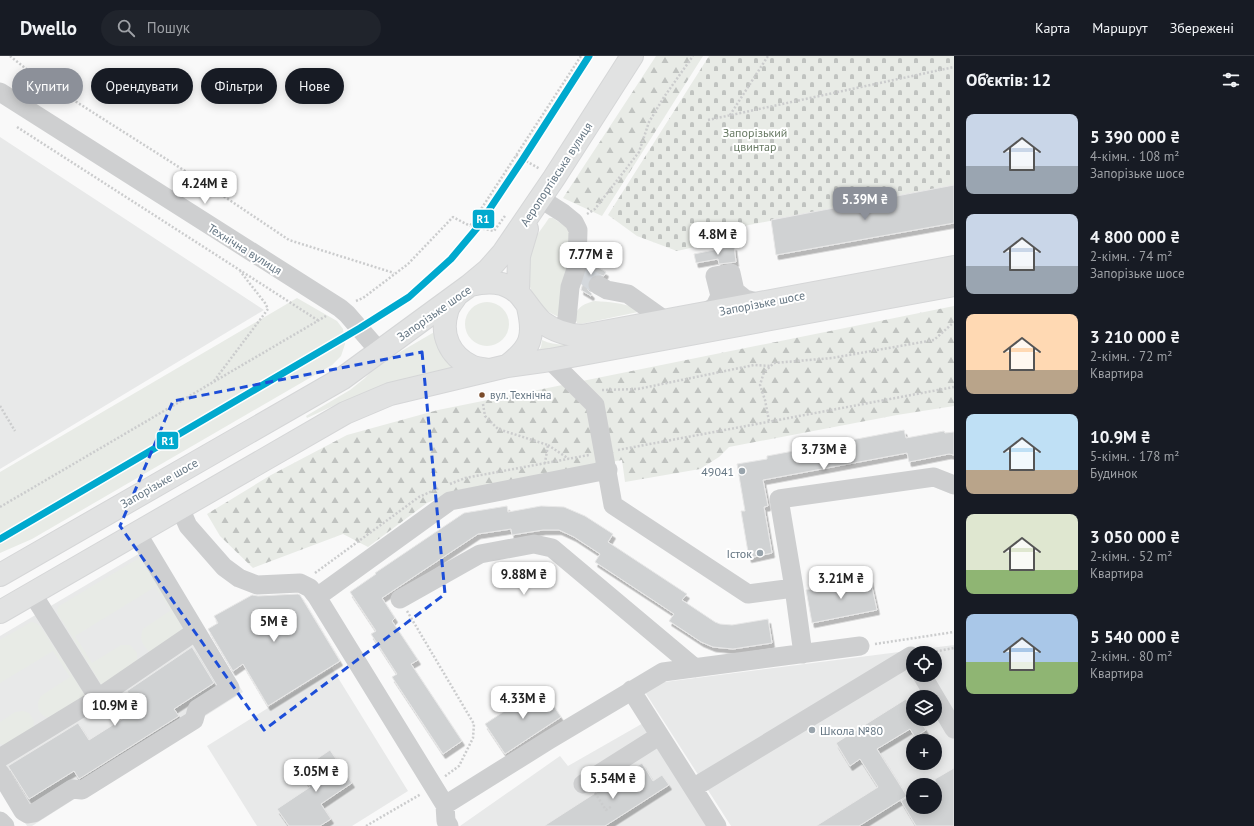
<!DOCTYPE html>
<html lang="uk">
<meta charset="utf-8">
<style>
body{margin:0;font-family:"PT Sans",sans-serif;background:#20242c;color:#f1f3f6;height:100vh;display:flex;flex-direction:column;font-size:15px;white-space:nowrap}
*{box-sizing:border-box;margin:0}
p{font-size:13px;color:#9ea1a6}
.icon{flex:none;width:22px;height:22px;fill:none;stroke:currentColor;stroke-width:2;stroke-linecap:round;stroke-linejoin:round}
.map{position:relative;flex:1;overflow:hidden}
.panel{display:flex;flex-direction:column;background:#171b24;width:300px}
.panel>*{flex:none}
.hud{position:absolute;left:12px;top:12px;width:380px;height:36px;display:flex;gap:8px}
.controls{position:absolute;left:906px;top:590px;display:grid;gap:8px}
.controls a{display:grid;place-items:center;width:36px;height:36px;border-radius:50%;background:#171b24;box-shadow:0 2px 10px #0003;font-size:20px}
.price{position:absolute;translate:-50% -34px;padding:0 9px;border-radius:8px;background:#fff;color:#222;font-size:13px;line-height:26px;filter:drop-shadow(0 1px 2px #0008)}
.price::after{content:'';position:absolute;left:50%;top:24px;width:12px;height:9px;margin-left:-6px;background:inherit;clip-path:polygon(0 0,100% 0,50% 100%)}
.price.current{background:#8c9099;color:#fff}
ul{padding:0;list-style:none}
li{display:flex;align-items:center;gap:12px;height:100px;padding:0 12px}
li span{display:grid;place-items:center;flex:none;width:112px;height:80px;border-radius:8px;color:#555}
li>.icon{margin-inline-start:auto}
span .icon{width:48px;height:48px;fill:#fffc;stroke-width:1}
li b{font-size:17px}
h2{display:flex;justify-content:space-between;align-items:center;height:48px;padding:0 12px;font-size:17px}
.pill{padding:0 14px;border-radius:18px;background:#171b24;box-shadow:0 2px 10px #0003;font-size:14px;line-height:36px}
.pill.current{background:#8c9099;color:#fff}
header{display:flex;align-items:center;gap:24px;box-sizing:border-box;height:56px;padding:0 20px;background:#171b24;border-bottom:1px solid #363941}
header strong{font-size:19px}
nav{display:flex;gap:22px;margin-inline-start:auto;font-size:14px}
.search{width:280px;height:36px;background:#20242c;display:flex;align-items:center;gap:10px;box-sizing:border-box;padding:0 14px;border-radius:22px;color:#9ea1a6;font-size:15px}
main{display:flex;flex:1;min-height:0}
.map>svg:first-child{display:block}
</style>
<header>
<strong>Dwello</strong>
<div class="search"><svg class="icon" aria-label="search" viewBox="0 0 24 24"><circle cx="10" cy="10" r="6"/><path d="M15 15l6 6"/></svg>Пошук</div>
<nav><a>Карта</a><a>Маршрут</a><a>Збережені</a></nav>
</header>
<main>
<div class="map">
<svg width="954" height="770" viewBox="0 0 954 770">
<defs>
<pattern id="forest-firs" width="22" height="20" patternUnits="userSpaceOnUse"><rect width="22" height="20" fill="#e8ebe6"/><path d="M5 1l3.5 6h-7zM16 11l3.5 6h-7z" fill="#c0c3c0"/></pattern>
<pattern id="cemetery-stones" width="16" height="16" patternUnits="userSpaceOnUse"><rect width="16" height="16" fill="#e8ebe6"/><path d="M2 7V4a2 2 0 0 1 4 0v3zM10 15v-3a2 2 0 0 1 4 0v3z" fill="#c0c3c0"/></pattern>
<filter id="shadow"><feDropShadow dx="2.5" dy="4.5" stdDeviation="0" flood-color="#0004"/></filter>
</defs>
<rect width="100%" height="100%" fill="#f9f9f9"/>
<path fill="#e8e9e9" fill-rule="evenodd" d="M0 81 264 254 0 413Z
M152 490 243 636 32 770H27L0 725V580Z
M954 589V770H731L643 633 649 628ZM913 597H935V619H913ZM913 641H935V663H913ZM913 685H935V707H913ZM913 729H935V751H913Z
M332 612 408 735 352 770H257L207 690Z
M645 666 709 770H460L560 700 568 710Z"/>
<path fill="#e8ebe6" d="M549 162H553L569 173 573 181 562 262C553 259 543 253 537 245 527 232 525 209 529 194 531 186 544 170 549 162Z
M297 242 337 265 343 273 345 288 341 300 332 309 32 483 0 497V416Z
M595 245C609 246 622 247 636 252L638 256 581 268 577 267C571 254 584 247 595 245Z
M465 268a22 22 0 1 1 44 0a22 22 0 1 1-44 0Z
M436 275 457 310 375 333 335 349 307 362 306 360 350 334 365 322 376 310Z
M542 284C555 290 566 289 580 287L536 298 541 291Z
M141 501 182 569 183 574 150 596C142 589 139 583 143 573L171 554 155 531 75 580 92 607 121 589H130L137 597V607L103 628H101L58 558 57 554 59 550Z
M31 566 36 567 41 571 86 641 49 662C38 659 35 649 41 640L70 621 53 595 0 627V584Z
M23 655 29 657 34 665 33 673 5 689 0 688V666L15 656Z"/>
<path fill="url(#forest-firs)" d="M656 0H703L602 160 563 142Z
M954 250V350L897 359 729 391 719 401 700 413 625 426 622 404 593 409 445 439 427 447 368 491 343 478 253 512 220 480 207 458 271 419 347 379 438 354Z"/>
<path fill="url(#cemetery-stones)" d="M709 0H954V129L744 170 708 188 677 195 637 180 608 159Z"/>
<path fill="#d0d2d3" stroke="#e8e8e8" filter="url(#shadow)" d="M954 129V167L776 199 771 164Z
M734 190 736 206 719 208 718 203 696 207 694 198Z
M589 206 606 216 604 220 597 218 593 219 589 223 587 230 588 234 592 238 591 240 581 234Z
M904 374 906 382 944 375 945 377 954 376V399L949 398 909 406 907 397 763 424 768 450 764 451 772 497 749 502 741 455H745L737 408 767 403V400Z
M507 450 508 456 541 450 564 451 585 460 613 478 608 486 687 538 682 544 715 566 720 568 732 569 768 563 772 587 733 593 713 591 701 586 669 565 674 558 595 506 600 498 574 481 559 474H543L512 479 511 473 478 478 382 542 395 562 392 565 418 604 411 608 462 685 443 698 392 621 397 618 371 578 376 575 350 536 376 518 375 517 464 457Z
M870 522 877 554 812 567 806 534Z
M298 538 300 539 340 605 268 650 243 608 233 615 208 573 218 567 214 560 252 539 258 540Z
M192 591 214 627 174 653 179 660 79 723 74 715 29 743 8 710 78 667 89 684 138 653 127 635Z
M541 631 561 661 505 698 485 668Z
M906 643 913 654V663H925L921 666 926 674 915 681 910 673 877 693 907 740 859 770H816L878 731 860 703 850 710 836 687Z
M330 694 352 727 321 748 331 763 320 770H289L277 753 310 731 299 715Z
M642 707 653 725 662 719 669 729 605 770H544Z
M954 712V770H916L901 745 913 737V751H935V723Z"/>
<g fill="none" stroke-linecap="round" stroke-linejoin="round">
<path stroke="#d4d8dc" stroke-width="19" stroke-dasharray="19 10" stroke-linecap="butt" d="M582 217 598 229"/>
<g stroke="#d5d6d7" stroke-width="24">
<path id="major" d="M470 229 488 214 503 197 554 122 632 0
M518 237 519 200 527 173
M456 240C453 245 448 250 447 256 440 279 450 300 471 310 477 313 484 313 490 314
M507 310C531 292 535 281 528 251
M0 519 343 322 470 229C487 225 505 224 519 238 527 247 533 258 542 266 554 275 568 279 582 280L954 211
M0 556 345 357 390 338 507 310 550 304 954 229"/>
</g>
<path stroke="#cbcccd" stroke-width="2.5" stroke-dasharray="2 2" stroke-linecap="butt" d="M10 0 34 19 204 127 289 184 394 217
M730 59 768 0
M708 64 954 11
M17 71 319 265
M516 99 540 113
M587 158 595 153 639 96 649 66 664 41 693 0
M505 160 494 175 470 170 581 0
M356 245 363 242 408 208 453 161 470 170
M214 325 268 253 265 247 240 215
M602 334 638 333 754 309 770 310
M483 348 485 360 498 373 548 389 545 407
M0 350 15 375
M769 365 765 344 760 329 764 316 774 307 832 302 934 284 954 266
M548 389 569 403
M618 394 954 331
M450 428 465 422 589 399
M0 451 326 260
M315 517 419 441 439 432
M407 555 474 668 473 682 459 710 444 721
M875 588 954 576
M928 597 954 592
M595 737 606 754 612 750
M366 770 421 738"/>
<path stroke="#cecfd0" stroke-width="19" d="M0 36 340 252 347 258 380 296
M541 143 563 157 574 166 578 174 577 210 570 231 567 263 561 276
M598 229 607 234 628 238 666 265
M706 257 715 250 720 240 715 220 731 217 735 235 745 243 760 247
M550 304 595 349 613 449 748 538 794 532 803 598
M180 452 188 470 224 511 239 522 257 529 300 527 310 532 317 541 445 749 446 765 449 770
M794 532 779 443 934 421 954 429
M32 537 98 642
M317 541 450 445 608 414
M400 543 480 498 534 488 552 492 695 612
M922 619 935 641
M631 634 717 770
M935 641 954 673
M0 702 98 642 196 575
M0 717 23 755 28 758 34 757 72 733 82 734 194 664 197 653 230 632 137 477
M583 728 659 680
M693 732 911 600 913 604
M445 749 549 684 663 616 860 590
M0 765 5 770"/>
<use href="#major" stroke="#e1e2e2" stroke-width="22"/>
<g stroke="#fff" stroke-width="10">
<path id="rail-1" d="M0 483 360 272 409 241 451 203 477 172 523 103 589 0"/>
</g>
<use href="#rail-1" stroke="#00a9ce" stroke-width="7"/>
</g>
<path fill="none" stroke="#1d4ed8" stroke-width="3" stroke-dasharray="8 5" stroke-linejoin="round" d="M422 296 445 538 264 674 120 470 173 345Z"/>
<circle fill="#7a4b2a" stroke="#fff" stroke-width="1.5" cx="482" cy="339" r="3.5"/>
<g fill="#99a4ac" stroke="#fff" stroke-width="1.5">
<circle cx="742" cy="415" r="4"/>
<circle cx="760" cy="497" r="4"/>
<circle cx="812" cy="674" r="4"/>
</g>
<g text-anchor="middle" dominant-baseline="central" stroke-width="4" stroke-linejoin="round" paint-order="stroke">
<g font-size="11" fill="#657683" stroke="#fff" text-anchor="start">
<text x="490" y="339">вул. Технічна</text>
</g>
<g font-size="12" fill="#687a64" stroke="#fff">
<text x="755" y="76">Запорізький<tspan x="755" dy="14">цвинтар</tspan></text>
</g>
<g font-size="12" fill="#657683" stroke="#fff">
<text transform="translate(556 118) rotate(-57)">Аеропортівська вулиця</text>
<text transform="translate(245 193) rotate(32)">Технічна вулиця</text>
<text transform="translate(762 247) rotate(-11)">Запорізьке шосе</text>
<text transform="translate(434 257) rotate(-35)">Запорізьке шосе</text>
<text transform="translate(159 427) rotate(-30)">Запорізьке шосе</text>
</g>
<g font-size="12" fill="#657683" stroke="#fff" text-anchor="end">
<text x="734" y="415">49041</text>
<text x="752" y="497">Істок</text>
<text x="820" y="674" text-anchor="start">Школа №80</text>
</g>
</g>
<g stroke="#fff" stroke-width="1.5">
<rect x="472" y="153" width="23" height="20" rx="4" fill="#00a9ce"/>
<rect x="156" y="375" width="23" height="19" rx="4" fill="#00a9ce"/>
</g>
<g font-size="11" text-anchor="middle" font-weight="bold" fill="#fff">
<text x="483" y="167">R1</text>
<text x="168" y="389">R1</text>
</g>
</svg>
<div class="controls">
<a><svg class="icon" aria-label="locate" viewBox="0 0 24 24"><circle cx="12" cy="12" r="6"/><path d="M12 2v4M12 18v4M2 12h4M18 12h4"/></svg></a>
<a><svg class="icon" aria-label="layers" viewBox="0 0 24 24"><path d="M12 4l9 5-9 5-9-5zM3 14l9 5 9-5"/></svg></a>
<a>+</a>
<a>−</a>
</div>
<b class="price" style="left:205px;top:149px">4.24M ₴</b>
<b class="price current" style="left:865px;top:165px">5.39M ₴</b>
<b class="price" style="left:718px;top:200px">4.8M ₴</b>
<b class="price" style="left:591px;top:220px">7.77M ₴</b>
<b class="price" style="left:824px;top:415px">3.73M ₴</b>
<b class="price" style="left:524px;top:540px">9.88M ₴</b>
<b class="price" style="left:841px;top:544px">3.21M ₴</b>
<b class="price" style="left:274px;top:587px">5M ₴</b>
<b class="price" style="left:523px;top:664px">4.33M ₴</b>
<b class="price" style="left:115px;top:671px">10.9M ₴</b>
<b class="price" style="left:316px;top:737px">3.05M ₴</b>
<b class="price" style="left:613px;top:744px">5.54M ₴</b>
<div class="hud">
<a class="pill current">Купити</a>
<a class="pill">Орендувати</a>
<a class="pill">Фільтри</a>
<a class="pill">Нове</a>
</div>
</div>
<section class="panel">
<h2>Об’єктів: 12<svg class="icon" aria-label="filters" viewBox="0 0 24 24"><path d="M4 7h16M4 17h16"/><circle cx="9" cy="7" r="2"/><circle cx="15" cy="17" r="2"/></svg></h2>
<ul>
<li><span style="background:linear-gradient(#c9d6e8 65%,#9aa5b1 0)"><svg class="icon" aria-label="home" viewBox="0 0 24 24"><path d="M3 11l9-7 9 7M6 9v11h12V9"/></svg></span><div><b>5 390 000 ₴</b><p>4-кімн. · 108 m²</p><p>Запорізьке шосе</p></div></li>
<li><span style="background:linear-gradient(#c9d6e8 65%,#9aa5b1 0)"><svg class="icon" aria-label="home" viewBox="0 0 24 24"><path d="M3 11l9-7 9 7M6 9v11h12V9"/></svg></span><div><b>4 800 000 ₴</b><p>2-кімн. · 74 m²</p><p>Запорізьке шосе</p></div></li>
<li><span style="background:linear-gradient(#ffd9b3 70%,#b9a48a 0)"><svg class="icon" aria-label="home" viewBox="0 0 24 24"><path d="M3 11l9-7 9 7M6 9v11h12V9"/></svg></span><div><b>3 210 000 ₴</b><p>2-кімн. · 72 m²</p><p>Квартира</p></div></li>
<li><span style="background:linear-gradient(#bfe0f5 70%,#b9a48a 0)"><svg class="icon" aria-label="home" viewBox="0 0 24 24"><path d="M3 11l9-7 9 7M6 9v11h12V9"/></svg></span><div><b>10.9M ₴</b><p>5-кімн. · 178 m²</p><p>Будинок</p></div></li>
<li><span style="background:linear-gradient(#dfe7d0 70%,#8fb573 0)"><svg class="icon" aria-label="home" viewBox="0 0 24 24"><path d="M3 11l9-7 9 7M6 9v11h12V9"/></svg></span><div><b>3 050 000 ₴</b><p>2-кімн. · 52 m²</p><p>Квартира</p></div></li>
<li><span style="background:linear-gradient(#a9c7e8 60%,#8fb573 0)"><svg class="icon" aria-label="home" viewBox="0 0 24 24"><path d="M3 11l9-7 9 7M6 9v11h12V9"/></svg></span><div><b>5 540 000 ₴</b><p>2-кімн. · 80 m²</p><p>Квартира</p></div></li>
</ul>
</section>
</main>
